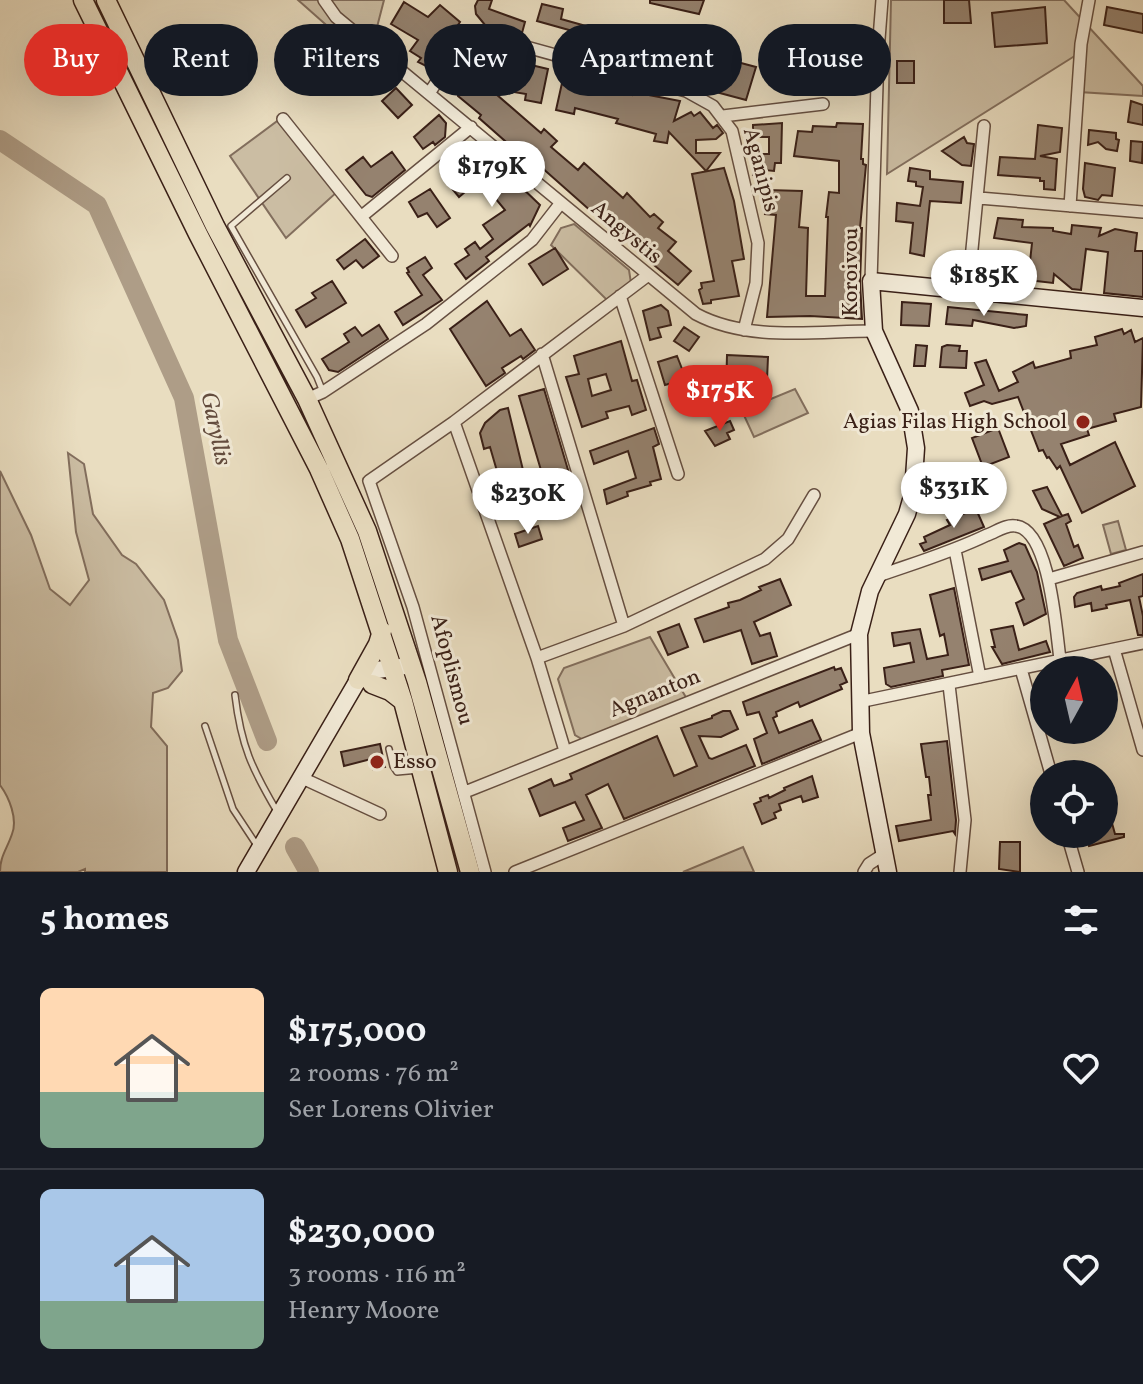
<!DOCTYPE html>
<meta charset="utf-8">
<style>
body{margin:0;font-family:Vollkorn,serif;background:#20242c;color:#f1f3f6;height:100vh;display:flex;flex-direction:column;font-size:30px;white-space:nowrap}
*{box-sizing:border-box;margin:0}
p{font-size:26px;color:#9ea1a6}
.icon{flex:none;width:44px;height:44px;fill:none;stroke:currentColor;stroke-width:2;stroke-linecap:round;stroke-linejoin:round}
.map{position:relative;height:872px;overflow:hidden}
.side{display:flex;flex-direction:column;background:#171b24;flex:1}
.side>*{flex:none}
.hud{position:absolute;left:24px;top:24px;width:1096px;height:72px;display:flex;gap:16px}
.needle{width:52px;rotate:8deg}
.controls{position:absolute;left:1030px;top:656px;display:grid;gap:16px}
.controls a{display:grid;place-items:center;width:88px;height:88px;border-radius:50%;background:#171b24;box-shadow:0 8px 32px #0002;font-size:40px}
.price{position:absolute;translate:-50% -68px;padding:0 18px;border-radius:28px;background:#fff;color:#222;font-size:26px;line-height:52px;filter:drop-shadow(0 2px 4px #0008)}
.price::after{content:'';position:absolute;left:50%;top:48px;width:24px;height:18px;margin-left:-12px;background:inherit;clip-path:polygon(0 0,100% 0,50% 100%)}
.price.current{background:#d93025;color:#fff}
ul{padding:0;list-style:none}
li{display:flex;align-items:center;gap:24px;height:200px;padding:0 40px}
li+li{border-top:2px solid #363941}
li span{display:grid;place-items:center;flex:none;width:224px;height:160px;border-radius:12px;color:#555}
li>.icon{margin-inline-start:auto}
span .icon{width:96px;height:96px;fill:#fffc;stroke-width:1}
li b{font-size:34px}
h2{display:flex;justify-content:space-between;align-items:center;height:96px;padding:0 40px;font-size:34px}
.pill{padding:0 28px;border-radius:36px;background:#171b24;box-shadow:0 8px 32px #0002;font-size:28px;line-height:72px}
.pill.current{background:#d93025;color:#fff}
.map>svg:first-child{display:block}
</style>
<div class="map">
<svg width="1143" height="872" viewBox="0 0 1143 872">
<rect width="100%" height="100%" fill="#e9ddc0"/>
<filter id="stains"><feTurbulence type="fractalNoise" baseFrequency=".0025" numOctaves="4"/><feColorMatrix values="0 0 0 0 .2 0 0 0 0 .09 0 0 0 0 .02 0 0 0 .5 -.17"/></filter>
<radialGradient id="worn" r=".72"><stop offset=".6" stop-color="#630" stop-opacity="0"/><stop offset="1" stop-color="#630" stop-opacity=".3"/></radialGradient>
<path fill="#cbbda3" stroke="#826e5d" stroke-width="2" d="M298 0H384L368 62Z
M891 0H1064L1143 86V96L1079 92 1081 52 887 174Z
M280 119 337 192 286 238 230 156Z
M574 224 629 270 631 283 607 300 551 245 561 228Z
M795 389 808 413 754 437 742 411Z
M68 453 84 464 93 514 122 555 136 564 164 600 178 640 182 671 168 688 153 693 151 727 167 746V872H85V869L78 872H0C0 856 7 849 12 834 18 819 9 797 0 785V471L31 535 50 589 70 605 89 580 76 532Z
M1118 521 1126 550 1111 554 1103 525Z
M650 637 687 699 585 741 575 735 558 679 564 668Z
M743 847 754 872H683Z"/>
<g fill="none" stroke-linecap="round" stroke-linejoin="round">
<path stroke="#ae9d87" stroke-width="20" d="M0 140 97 205 184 398 228 640 267 741
M295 847 309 872"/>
</g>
<path fill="#95826f" stroke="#3a2017" stroke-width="2" fill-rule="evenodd" d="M478 0H492L489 9 525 22 522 33 501 25H485L476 14 475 6Z
M650 0H704L699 14 650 3Z
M944 0H969L971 23H944Z
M404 2 428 17 440 5 460 22 456 28 463 32 453 41 434 70 418 62 421 58 410 51 418 40 391 24Z
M542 4 563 9 561 19 593 28 585 54 564 49 569 30 537 21Z
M1045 7 1047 43 995 47 992 13Z
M1107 7 1143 14V33L1104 25Z
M619 32 704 53 695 84 610 59Z
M488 53 508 70 510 60 548 69 541 103 525 100 526 94 489 88 541 133 544 129 557 141 551 147 578 170 584 163 623 198 627 193 650 217 654 214 663 222 658 228 676 242 668 251 691 271 678 285 643 256 645 254 625 237 626 235 611 223 609 226 601 220 540 166 514 146 513 148 479 118 481 115 458 96V89L464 83 461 79 478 60 480 61Z
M726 59 756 67 746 100 716 92Z
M897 61H914V83H897Z
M564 74 632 95 633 92 680 101 674 121 691 112 694 116 700 112 713 128 717 125 723 133 716 139 696 140V153H720L706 171 669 132 667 143 654 141 656 134 616 123 618 119 575 108 574 114 556 110Z
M396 88 412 105 398 118 382 101Z
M1131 101 1143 105V125L1128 122Z
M439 115 446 123 445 137 435 145 433 142 423 149 414 137Z
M782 123 781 163H775L774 171 765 170V176L753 175 755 154H769V137H753V125Z
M837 123 863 124 861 159H863V164L866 165 860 228H862L860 282 862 319 810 316 767 317 776 215 765 214 768 190 802 191 799 227 808 228 806 296H825L828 217H826L829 192 839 193V161L794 156 798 131 812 132 813 126 836 127Z
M1038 125 1062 128 1060 152 1040 156 1057 159 1055 190 1044 189V181H1040V178L998 175 1000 157 1035 159Z
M1089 130 1116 133V139L1119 140 1117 151 1106 149 1098 142 1088 145Z
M964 137 967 143 974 144 971 166 962 165 942 151Z
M1131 141 1143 142 1142 163 1130 161Z
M392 152 405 170 372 197 366 195 346 170 363 157 371 167Z
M474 155 483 157 497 172 499 171 512 190 518 184 540 205 530 226 529 224 486 257 489 261 466 279 455 264 469 255 465 249 475 242 480 249 493 239 483 225 505 210 491 193 485 192 479 180 459 197 444 179Z
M1085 163 1115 168 1112 196 1102 195 1098 200 1085 197 1083 189Z
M724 168 734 201 744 259 732 261 739 296 711 300V303L703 304 699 290 702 288 701 283 714 281 692 174Z
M910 168 930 171V179L963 182 961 203 930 201 924 256 910 253 913 223 896 221 897 203 920 206 923 187 916 186V182L908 181Z
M430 189 450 218 437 227 427 213 418 217 409 202Z
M998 218 1023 220 1022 227 1053 228V231L1071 234 1072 225 1101 228 1099 236 1115 229 1137 233 1135 251H1143V297L1104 293 1108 252 1086 249 1081 290 1072 289 1054 274 1053 283 1028 280 1032 243 994 238Z
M365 239 379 256 363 268 356 260 344 269 337 260Z
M555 248 568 269 543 285 529 264Z
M425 257 432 268 423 275 442 300 403 325 395 312 422 295 407 273 409 272 407 268Z
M332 281 346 303 306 327 296 310 316 298 312 293Z
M487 301 510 336 521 329 535 350 523 359 521 356 502 368 505 373 486 386 450 329Z
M902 302 931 304 929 326 901 325Z
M661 305 668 311 671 325 658 328 661 337 650 340 643 311Z
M948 307 1027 315 1026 326 1014 328 973 320 972 326 946 324Z
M379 325 388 339 338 372 329 370 322 359 349 342 344 334 355 327 362 336Z
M684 327 699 337 689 351 674 341Z
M1122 329 1124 334 1131 330 1135 342 1143 338 1141 407 1114 414 1116 421 1087 429 1089 435 1061 444 1070 465 1115 442 1135 486 1082 513 1060 466 1057 469 1049 457 1047 458 1043 450 1039 451 1018 397 992 404 984 401 970 406 965 393 984 385 975 363 986 360 999 391 1018 382 1013 372 1033 362 1035 368 1071 358 1070 351 1097 345 1095 337Z
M621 341 632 381 637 380 646 410 632 415 629 406 606 412 608 418 582 427 566 377 579 374 574 356ZM606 374 611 390 592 396 588 379Z
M916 345 927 346 925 366H914Z
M947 345 960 346 959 351H967L966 368 940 367 942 347Z
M727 355 768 357 767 380 735 378 731 395H726Z
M677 356 686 379 665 385 658 362Z
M693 384 712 396 699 414 680 401Z
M544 389 574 490 510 512 506 500 546 487 519 396Z
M508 408 523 470 499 478 490 447 484 449 480 433 485 423 500 410Z
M730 421 734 430 727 433 730 439 715 446 705 431Z
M654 428 659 444 653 447 661 479 650 482 651 485 627 492 628 496 607 504 604 490 636 478 628 451 594 464 590 451Z
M998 428 1009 457 983 467 972 438Z
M1047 487 1062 516 1068 514 1071 521 1066 524 1074 547 1078 545 1083 558 1064 566 1044 524 1060 517 1042 509 1033 491Z
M976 509 984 527 924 551 920 544 926 542 924 537 950 525 947 520Z
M538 526 542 539 519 547 515 534Z
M1019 543 1025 545 1037 572 1046 614 1024 625 1016 603 1024 599 1011 571 982 580 979 569 1008 561 1004 550Z
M1143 574V596L1139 597 1143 616V635H1138L1130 600 1106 605 1107 608 1092 611 1091 603 1075 607 1074 597 1077 593 1101 586 1102 590 1120 586 1119 583Z
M780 579 791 605 754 622 760 636 770 633 777 656 752 664 741 630 704 642 695 619 729 607 728 603 740 600 761 590 759 587Z
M954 588 969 665 942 670 943 676 891 687 886 684 884 668 914 662 910 643 894 646 892 633 920 629 927 659 948 655 944 634 940 636 930 595Z
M679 624 688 647 668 655 658 632Z
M1013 626 1019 650 1046 641 1050 652 1002 664 992 647H995L991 630Z
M834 667 835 670 841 668 847 682 840 685 842 689 800 707 798 702 776 712 777 716 773 718 779 733 812 720 821 740 762 764 754 739 767 733 759 712 747 715 743 702Z
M723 711H730L738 729 721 737 699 736 709 758 712 759 746 745 755 766 624 819 608 784 586 795 602 828 568 841 563 828 584 820 575 802 540 816 529 789 551 779 554 786 565 782 572 779 570 774 657 736 674 776 697 766 681 728 712 718V716Z
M947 741 956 820 955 834 953 831 899 841 896 826 931 820 928 795H931L929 777H926L921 744Z
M380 744 385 767 373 769 371 759 344 766 341 752Z
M812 776 818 797 803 802 801 796 779 804 781 810 774 813 776 818 762 824 754 804 761 801 760 798 768 795 769 798 785 790 784 788Z
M1107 805 1115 834H1124V837L1089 846 1086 834H1104V806Z
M1000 842H1020V872L999 869Z"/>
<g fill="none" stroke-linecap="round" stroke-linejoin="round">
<g stroke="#664f41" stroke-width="8">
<path id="lane" d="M287 178 231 226 317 377 323 392
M235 695C241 746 252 769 278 813
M205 726 233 809 258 847
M389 749 393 766 397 772 419 770"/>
</g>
<g stroke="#664f41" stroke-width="14">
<path id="street" d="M324 0 336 17 696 314C748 342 816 331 874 331
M430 92 460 46 466 40 483 35 686 91 713 106 732 131 758 243 756 283 744 330
M723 116 823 104
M283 119 392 256
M979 198 1143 212
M1070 206 1081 44 1089 0
M362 216 471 127
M871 281 878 52 882 0
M968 290 984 126
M620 296 678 474
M542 354 624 626
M307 399 323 392 426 324 532 240 560 204
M454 422 537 658 565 751
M955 550 980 677
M878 576C915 563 952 552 987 535 996 532 1006 524 1016 526 1050 531 1056 631 1060 659
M1049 579 1143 552
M1114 649 1143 750
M537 658 624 626 765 559 788 539 814 495
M1021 669 1051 774
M949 685 965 820 960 872
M859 702 1143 643
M300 777 380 814
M465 792 859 634
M1067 834 1078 872
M485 872 413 607 369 481 454 422 647 276
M515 872 861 733
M864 872 869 864 883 855"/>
</g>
<g stroke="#3a2017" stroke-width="19">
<path id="secondary" d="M246 872 358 680 377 670 401 667
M888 872 861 733 859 634 870 591 907 514 913 493 916 448 910 411 874 331 871 281 1143 308"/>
</g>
<g stroke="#3a2017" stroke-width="21">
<path id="primary" d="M83 0 198 234 319 469 350 539 403 701 448 872
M106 0 215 226 307 399 367 531 417 682 470 872
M358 680 378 644 382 631
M372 684 390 691 403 701"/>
</g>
<use href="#lane" stroke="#f1e9d6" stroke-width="5"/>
<use href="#street" stroke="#f1e9d6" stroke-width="11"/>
<use href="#secondary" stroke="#f1e9d6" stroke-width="16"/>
<use href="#primary" stroke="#e9ddc0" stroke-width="18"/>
</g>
<g fill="#8f2418" stroke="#f1e9d6" stroke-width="3">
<circle cx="1083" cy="422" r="8"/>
<circle cx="377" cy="762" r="8"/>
</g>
<g text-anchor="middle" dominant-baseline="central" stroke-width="6" stroke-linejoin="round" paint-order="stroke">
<g font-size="22" fill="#3a2017" stroke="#f1e9d6">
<text transform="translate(760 170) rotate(75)">Aganipis</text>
<text transform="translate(626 233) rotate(40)">Angystis</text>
<text transform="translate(851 272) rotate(-90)">Koroivou</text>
<text transform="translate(451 670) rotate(75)">Afoplismou</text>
<text transform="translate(655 694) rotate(-22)">Agnanton</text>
</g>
<g font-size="22" fill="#3a2017" stroke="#f1e9d6" text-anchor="end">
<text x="1067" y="422">Agias Filas High School</text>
<text x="393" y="762" text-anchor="start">Esso</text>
</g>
<g font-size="24" font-style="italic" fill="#634c3e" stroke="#f1e9d6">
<text transform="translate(215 429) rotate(78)">Garyllis</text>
</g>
</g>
<rect width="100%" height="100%" filter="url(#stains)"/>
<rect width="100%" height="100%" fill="url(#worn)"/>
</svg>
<div class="controls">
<a><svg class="needle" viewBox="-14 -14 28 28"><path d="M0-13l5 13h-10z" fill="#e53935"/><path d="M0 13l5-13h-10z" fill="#9ea1a6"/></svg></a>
<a><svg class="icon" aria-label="locate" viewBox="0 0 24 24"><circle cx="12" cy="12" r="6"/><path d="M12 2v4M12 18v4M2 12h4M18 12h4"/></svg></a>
</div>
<b class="price" style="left:492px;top:209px">$179K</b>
<b class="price" style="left:984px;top:318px">$185K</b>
<b class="price current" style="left:720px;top:433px">$175K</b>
<b class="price" style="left:954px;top:530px">$331K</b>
<b class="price" style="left:528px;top:536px">$230K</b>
<div class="hud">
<a class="pill current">Buy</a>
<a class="pill">Rent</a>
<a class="pill">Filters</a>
<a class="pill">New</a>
<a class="pill">Apartment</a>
<a class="pill">House</a>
</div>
</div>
<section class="side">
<h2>5 homes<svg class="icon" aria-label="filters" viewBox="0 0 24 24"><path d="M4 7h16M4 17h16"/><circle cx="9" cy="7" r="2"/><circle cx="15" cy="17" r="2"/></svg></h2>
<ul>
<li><span style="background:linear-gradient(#ffd9b3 65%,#7fa58c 0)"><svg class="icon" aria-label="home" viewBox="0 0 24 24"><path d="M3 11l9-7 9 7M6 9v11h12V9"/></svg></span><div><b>$175,000</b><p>2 rooms · 76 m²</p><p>Ser Lorens Olivier</p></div><svg class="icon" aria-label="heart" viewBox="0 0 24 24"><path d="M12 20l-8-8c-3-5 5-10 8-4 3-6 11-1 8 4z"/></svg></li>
<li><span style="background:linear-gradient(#a9c7e8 70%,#7fa58c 0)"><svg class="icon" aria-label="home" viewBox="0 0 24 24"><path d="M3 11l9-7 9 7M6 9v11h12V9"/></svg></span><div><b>$230,000</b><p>3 rooms · 116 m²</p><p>Henry Moore</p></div><svg class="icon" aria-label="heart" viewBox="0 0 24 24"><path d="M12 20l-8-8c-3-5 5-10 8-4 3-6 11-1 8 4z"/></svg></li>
</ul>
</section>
